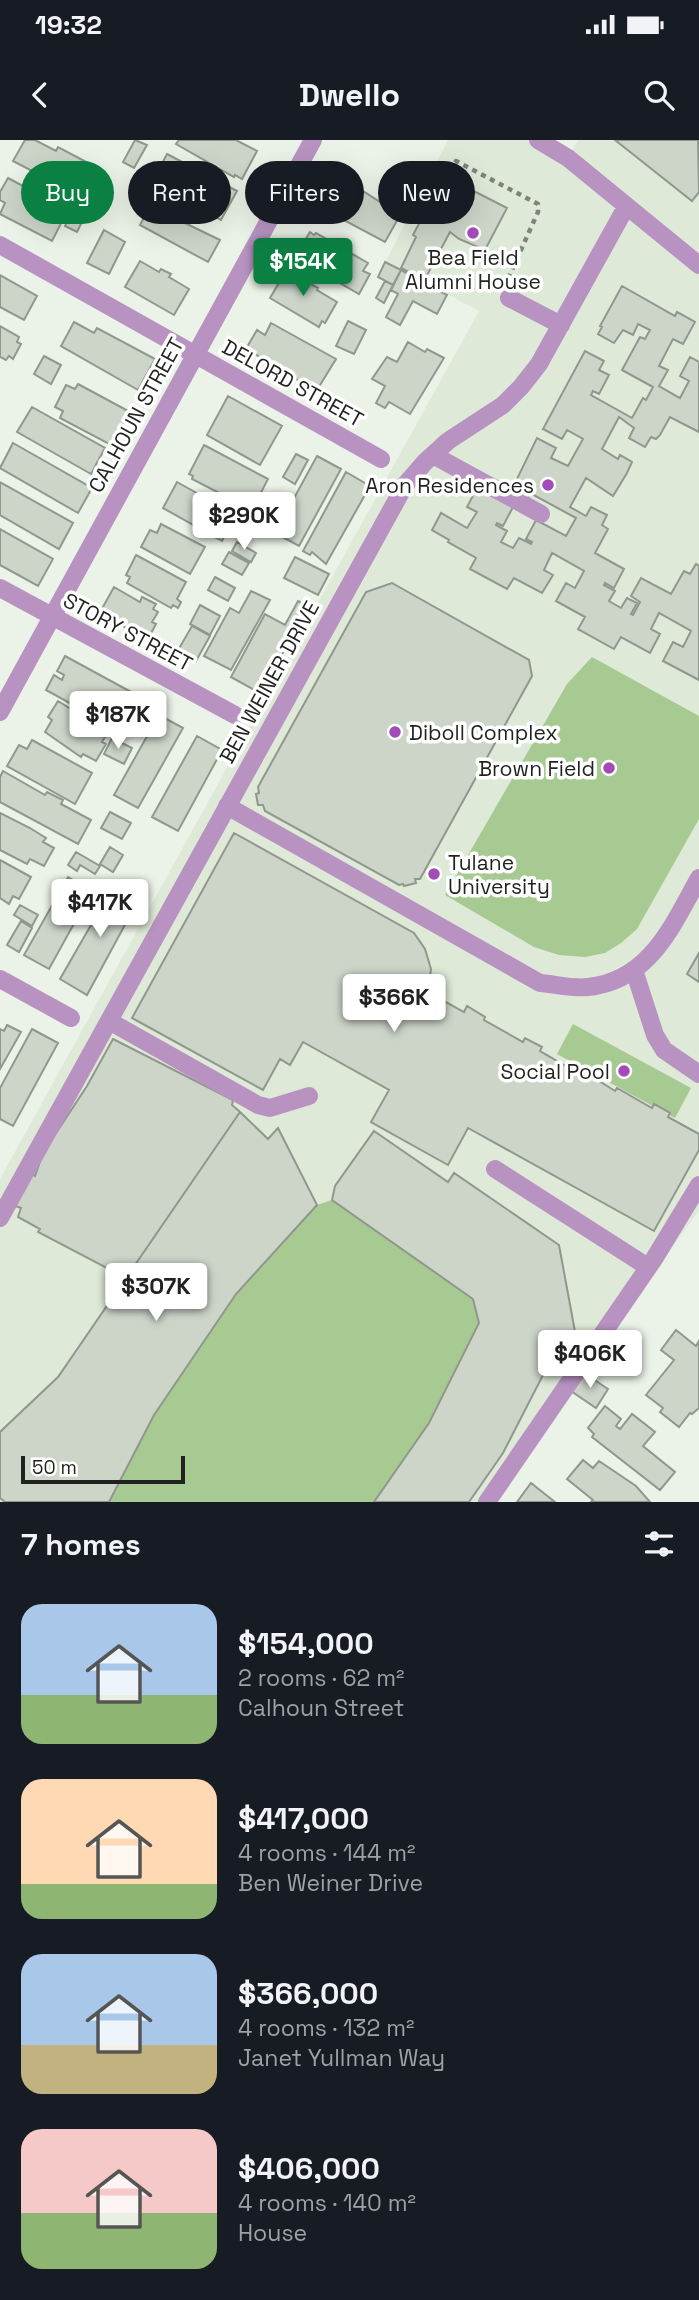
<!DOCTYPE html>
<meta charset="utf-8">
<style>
body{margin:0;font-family:"Space Grotesk",sans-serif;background:#242831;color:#f1f3f6;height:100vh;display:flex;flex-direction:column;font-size:26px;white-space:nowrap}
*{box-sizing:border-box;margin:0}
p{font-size:23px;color:#9ea1a6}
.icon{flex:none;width:38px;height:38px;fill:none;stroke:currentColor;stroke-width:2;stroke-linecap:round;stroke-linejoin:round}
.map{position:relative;height:1362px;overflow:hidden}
.drawer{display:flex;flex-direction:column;background:#171b24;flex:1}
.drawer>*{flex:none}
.top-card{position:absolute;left:21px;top:21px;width:658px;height:63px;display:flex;gap:14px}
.scale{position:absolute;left:21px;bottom:18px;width:164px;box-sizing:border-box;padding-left:7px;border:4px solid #1f221e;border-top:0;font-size:19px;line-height:24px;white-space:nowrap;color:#1f221e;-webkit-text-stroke:5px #fff;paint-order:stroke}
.price{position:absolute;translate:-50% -60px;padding:0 16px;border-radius:7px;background:#fff;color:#222;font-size:23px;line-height:46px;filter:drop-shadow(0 2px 4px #0008)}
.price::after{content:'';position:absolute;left:50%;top:42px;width:21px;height:16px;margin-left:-10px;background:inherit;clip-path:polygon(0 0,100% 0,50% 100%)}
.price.active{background:#0b8043;color:#fff}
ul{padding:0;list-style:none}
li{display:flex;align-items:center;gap:21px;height:175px;padding:0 21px}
li span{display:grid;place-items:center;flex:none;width:196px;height:140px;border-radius:21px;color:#555}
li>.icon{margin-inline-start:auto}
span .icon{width:84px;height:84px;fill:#fffc;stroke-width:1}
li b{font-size:30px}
h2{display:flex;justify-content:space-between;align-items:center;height:84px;padding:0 21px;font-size:30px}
.chip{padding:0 24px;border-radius:32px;background:#171b24;box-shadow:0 7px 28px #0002;font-size:24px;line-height:63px}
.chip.active{background:#0b8043;color:#fff}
.status{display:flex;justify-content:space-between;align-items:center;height:49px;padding:0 35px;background:#171b24;direction:ltr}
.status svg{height:19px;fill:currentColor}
header{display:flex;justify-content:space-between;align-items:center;height:91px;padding:0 21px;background:#171b24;font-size:32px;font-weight:800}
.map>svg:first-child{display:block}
</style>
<div class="status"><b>19:32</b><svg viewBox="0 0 49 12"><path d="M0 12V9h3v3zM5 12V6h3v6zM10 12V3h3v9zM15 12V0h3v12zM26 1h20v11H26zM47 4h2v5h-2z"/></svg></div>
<header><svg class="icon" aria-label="back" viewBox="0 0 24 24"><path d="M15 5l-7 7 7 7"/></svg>Dwello<svg class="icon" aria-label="search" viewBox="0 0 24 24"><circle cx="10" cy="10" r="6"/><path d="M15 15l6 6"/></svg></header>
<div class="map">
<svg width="699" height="1362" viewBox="0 0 699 1362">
<rect width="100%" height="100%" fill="#ebf2e7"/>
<path fill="#dee9d7" d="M448 0H538L568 18 578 0H699V1070L491 1362H0V1039L479 171 386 121Z"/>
<path fill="#a7c992" d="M592 517 699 576V679L637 789 621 803 605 813 585 817 559 815 534 807 445 755 567 544Z
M573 884 691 948 675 978 557 914Z
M332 1060 473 1159 479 1183 429 1283 374 1362H109L154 1275 236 1154 317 1065Z"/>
<path fill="#cdd5c9" stroke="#90978d" stroke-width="2" d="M25 0H35L56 11 58 7 92 25 90 29 104 37 90 62 76 54 74 58 40 39 42 36 13 21Z
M135 0 147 5 134 28 123 22Z
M179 0H236L257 11 242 39 235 35 234 37 176 4Z
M615 0H698L699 52 692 61Z
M167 14 237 51 221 80 152 42Z
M8 38 68 70 52 101 0 74 5 63 0 60V52Z
M337 38 354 48 355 46 385 65 387 61 403 70 385 102 325 70 333 56 328 53Z
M462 45 507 68 485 110 459 99 450 92 426 137 423 134 421 138 401 128 416 97 413 95 430 63 448 73Z
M76 66 87 72 77 92 65 86Z
M150 66 220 100 208 122 140 85Z
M104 90 125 102 109 134 87 123Z
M310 92 314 95 316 93 368 123 363 131 370 134 359 154 295 117Z
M140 121 159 132 161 129 171 134 169 137 189 149 174 175 125 147Z
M385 122 401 130 393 145 378 137Z
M289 126 307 137 305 141 318 148 317 150 337 162 325 183 322 181 319 187 270 158Z
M401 130 447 155 437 174 413 161 400 185 386 177 398 154 391 150Z
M0 135 37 156 24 180 0 167Z
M385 141 393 145 384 163 376 158Z
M622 146 675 176 677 172 695 182 683 204 673 199 659 226 668 230 659 246 680 258 689 241 680 236 690 217 699 222V292L670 277 660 295 656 299 651 297 645 307 629 298 634 288 619 277 602 309 618 319 620 315 632 322 627 333 613 356 586 338 570 367 586 376 591 367 607 375 602 385 608 389 595 413 624 429 614 448 605 443 604 445 615 451 609 461 621 468 627 458 637 463 631 474 633 475 640 462 631 456 641 438 671 454 684 431 690 434 696 424 699 426V540L663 521 673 502 683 507 691 491 659 473 651 489 660 494 650 513 621 497 614 509 578 489 585 477 556 461 566 443 575 448 584 431 552 413 544 430 553 435 542 453 514 438 507 449 470 429 476 418 448 402 449 400 432 390 441 373 467 388 477 372 467 367 477 348 513 367 503 386 497 383 496 385 507 391 501 402 513 408 519 398 531 404 532 402 526 399 536 380 566 396 576 378 530 353 528 358 512 349 537 298 556 308 551 318 568 326 583 299 567 290 562 299 543 289 585 211 604 221 599 230 609 235 599 254 593 251 591 255 632 278 643 258 646 260 653 247 622 230 640 197 645 199 650 190 638 184 633 195 623 190 614 203 598 194 602 187 600 186Z
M348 181 366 190 354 214 336 206Z
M74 182 94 193 97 188 155 219 138 250 61 206Z
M271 183 336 219 317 250 269 225 247 207 257 190 265 195Z
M0 186 19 197 17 202 21 204 13 219 9 216 6 220 0 217Z
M408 202 425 212 427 209 444 218 410 274 389 262 385 268 376 263 385 246 372 239 387 217 397 222Z
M44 216 61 225 51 244 34 234Z
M78 244 130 272 111 305 60 278 63 271 55 267 66 245 75 249Z
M228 256 282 286 260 325 207 295Z
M32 267 105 308 91 334 17 292Z
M13 303 92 348 78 373 0 328Z
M204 305 268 339 252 370 192 339 193 336 189 334Z
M296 314 308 320 295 344 283 337Z
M317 316 341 329 299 406 275 393Z
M346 332 370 346 326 424 312 412 310 415 303 411Z
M0 342 73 383 59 409 0 375Z
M177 342 236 375 222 401 163 368Z
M251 375 271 385 266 394 247 384Z
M161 384 205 407 190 434 141 407 150 390 157 393Z
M0 389 53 419 38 446 0 425Z
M237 402 256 413 251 422 232 411Z
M229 412 249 423 242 435 222 424Z
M136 415 186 442 177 459 181 462 178 468 173 465 171 468 127 443 130 437 126 435Z
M295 417 329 434 318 455 284 438Z
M215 437 235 448 228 461 208 450Z
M392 443 529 520 532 536 420 739H415L416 743 404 746 403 744 399 745 265 671 263 665H258L256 654 259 653 258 647 366 452Z
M114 447 140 462 142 457 156 464 153 469 158 472 152 482 156 484 148 499 99 474Z
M251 451 270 460 231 530 204 516 230 468 239 473Z
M298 461 309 467 260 553 231 537 265 474 285 485Z
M200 465 220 476 210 495 190 484Z
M192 486 210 496 196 521 177 512Z
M65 516 133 553 115 588 46 550 54 535 62 540 64 535 57 531Z
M58 561 79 574 81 572 109 590 102 602 106 604 96 621 83 614 81 617 45 592 52 580 48 577Z
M159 575 183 588 138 668 114 655Z
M197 596 222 610 178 691 152 677Z
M112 598 132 608 124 624 104 614Z
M32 600 92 633 75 664 7 626 19 605 27 609Z
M3 631 45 655 47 652 63 660 61 664 91 680 78 704 0 662V637Z
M110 672 131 683 122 699 101 688Z
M0 673 30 688 46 698 43 702 54 708 44 726 30 719 27 724 0 710Z
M234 693 414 793 425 809 431 829 428 852 464 872 467 866 485 877 484 880 523 902 525 898 542 907 540 911 578 933 580 929 615 951 617 948 652 968 654 964 670 973 668 977 699 994V1010L654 1091 468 988 448 1025 371 982 389 950 303 902 290 925 280 919 263 950 132 878Z
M110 707 123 715 113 732 100 724Z
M76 712 100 726 95 734 80 725 77 731 68 725Z
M0 720 31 737 19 759 13 756 9 764 0 758Z
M68 737 92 751 49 829 24 815Z
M115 743 140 757 87 855 60 839Z
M20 765 38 775 32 786 14 775Z
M21 781 32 788 19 812 7 805Z
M699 813V842L687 834Z
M7 885 21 892 0 929V889L4 891Z
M32 889 58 903 13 986 0 979V948Z
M113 899 233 960 232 965 240 972 126 1138 38 1092 40 1089 18 1077 21 1068 15 1066 30 1033 35 1036 43 1013 87 946Z
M240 972 268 999 278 988 317 1065 236 1154 154 1275 109 1362H5L0 1358V1292L58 1237Z
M374 991 448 1042 454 1033 559 1105 576 1197 563 1196 503 1313 469 1362H374L429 1283 479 1183 473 1159 332 1060 335 1046Z
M676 1190 696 1206 699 1201V1268L692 1274 690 1273 679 1287 660 1272 663 1268 646 1255 674 1220 661 1210Z
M584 1233 608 1249 596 1268 571 1251Z
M605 1266 621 1279 616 1286 620 1289 632 1274 655 1292 643 1306 675 1332 660 1350 592 1297 594 1294 588 1288Z
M583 1320 593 1328 599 1321 636 1346 650 1362H591L593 1360 567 1339Z
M531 1343 555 1362H517Z"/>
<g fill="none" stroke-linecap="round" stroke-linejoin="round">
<path stroke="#7e837c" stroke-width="4.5" stroke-dasharray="5 5" stroke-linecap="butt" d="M437 58 456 21 538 64V72L508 139"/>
<path stroke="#b893c2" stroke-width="18" d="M538 0 568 18 699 125
M0 105 381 319
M509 158 561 185
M433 315 541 374
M0 448 235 575
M0 572 313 0
M227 666 540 843C555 844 573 849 588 847 650 841 673 784 699 738
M634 830 655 895 664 910 699 934
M0 839 71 878
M109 881 258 965 270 968 309 956
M495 1029 648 1127
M0 1078 405 345 425 322 448 301 503 265 521 247 539 224 626 67
M487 1362 654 1119 699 1045"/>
</g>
<g fill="#a34cb9" stroke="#fff" stroke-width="2.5">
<circle cx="473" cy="93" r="7"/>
<circle cx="548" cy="345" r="7"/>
<circle cx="395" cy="592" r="7"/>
<circle cx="609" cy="628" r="7"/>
<circle cx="434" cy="734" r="7"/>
<circle cx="624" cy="931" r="7"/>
</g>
<g text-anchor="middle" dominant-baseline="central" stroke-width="7" stroke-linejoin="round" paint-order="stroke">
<g font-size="21" fill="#1f221e" stroke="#fff" text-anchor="end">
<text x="473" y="117" text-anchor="middle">Bea Field<tspan x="473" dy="24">Alumni House</tspan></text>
<text x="534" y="345">Aron Residences</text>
<text x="409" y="592" text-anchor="start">Diboll Complex</text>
<text x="595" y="628">Brown Field</text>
<text x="448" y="722" text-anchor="start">Tulane<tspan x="448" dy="24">University</tspan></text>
<text x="610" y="931">Social Pool</text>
</g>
<g font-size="21" fill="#1f221e" stroke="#fff">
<text transform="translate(293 243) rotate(29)">DELORD STREET</text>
<text transform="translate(136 275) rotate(-61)">CALHOUN STREET</text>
<text transform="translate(128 492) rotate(28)">STORY STREET</text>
<text transform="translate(269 542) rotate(-61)">BEN WEINER DRIVE</text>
</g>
</g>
</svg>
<div class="scale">50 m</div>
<b class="price active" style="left:303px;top:158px">$154K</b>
<b class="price" style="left:244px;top:412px">$290K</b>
<b class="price" style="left:118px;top:611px">$187K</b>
<b class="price" style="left:100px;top:799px">$417K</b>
<b class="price" style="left:394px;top:894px">$366K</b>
<b class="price" style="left:156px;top:1183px">$307K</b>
<b class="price" style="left:590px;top:1250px">$406K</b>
<div class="top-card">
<a class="chip active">Buy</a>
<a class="chip">Rent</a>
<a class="chip">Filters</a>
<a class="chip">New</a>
</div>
</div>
<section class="drawer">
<h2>7 homes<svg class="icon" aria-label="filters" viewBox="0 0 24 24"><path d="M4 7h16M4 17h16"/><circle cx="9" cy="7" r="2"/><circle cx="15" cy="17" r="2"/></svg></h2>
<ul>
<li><span style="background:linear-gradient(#a9c7e8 65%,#8fb573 0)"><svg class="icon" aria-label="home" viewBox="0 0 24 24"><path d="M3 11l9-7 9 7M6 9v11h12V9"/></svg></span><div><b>$154,000</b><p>2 rooms · 62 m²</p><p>Calhoun Street</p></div></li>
<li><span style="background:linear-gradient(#ffd9b3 75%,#8fb573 0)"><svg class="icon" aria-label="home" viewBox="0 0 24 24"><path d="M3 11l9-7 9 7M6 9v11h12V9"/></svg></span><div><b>$417,000</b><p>4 rooms · 144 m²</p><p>Ben Weiner Drive</p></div></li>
<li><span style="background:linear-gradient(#a9c7e8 65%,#c2b280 0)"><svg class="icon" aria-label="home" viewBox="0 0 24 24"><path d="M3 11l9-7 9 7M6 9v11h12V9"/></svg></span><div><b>$366,000</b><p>4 rooms · 132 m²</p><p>Janet Yullman Way</p></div></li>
<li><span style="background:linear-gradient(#f6c9c9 60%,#8fb573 0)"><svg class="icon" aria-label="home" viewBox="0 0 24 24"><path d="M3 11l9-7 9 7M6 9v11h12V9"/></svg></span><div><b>$406,000</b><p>4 rooms · 140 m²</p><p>House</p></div></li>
</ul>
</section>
